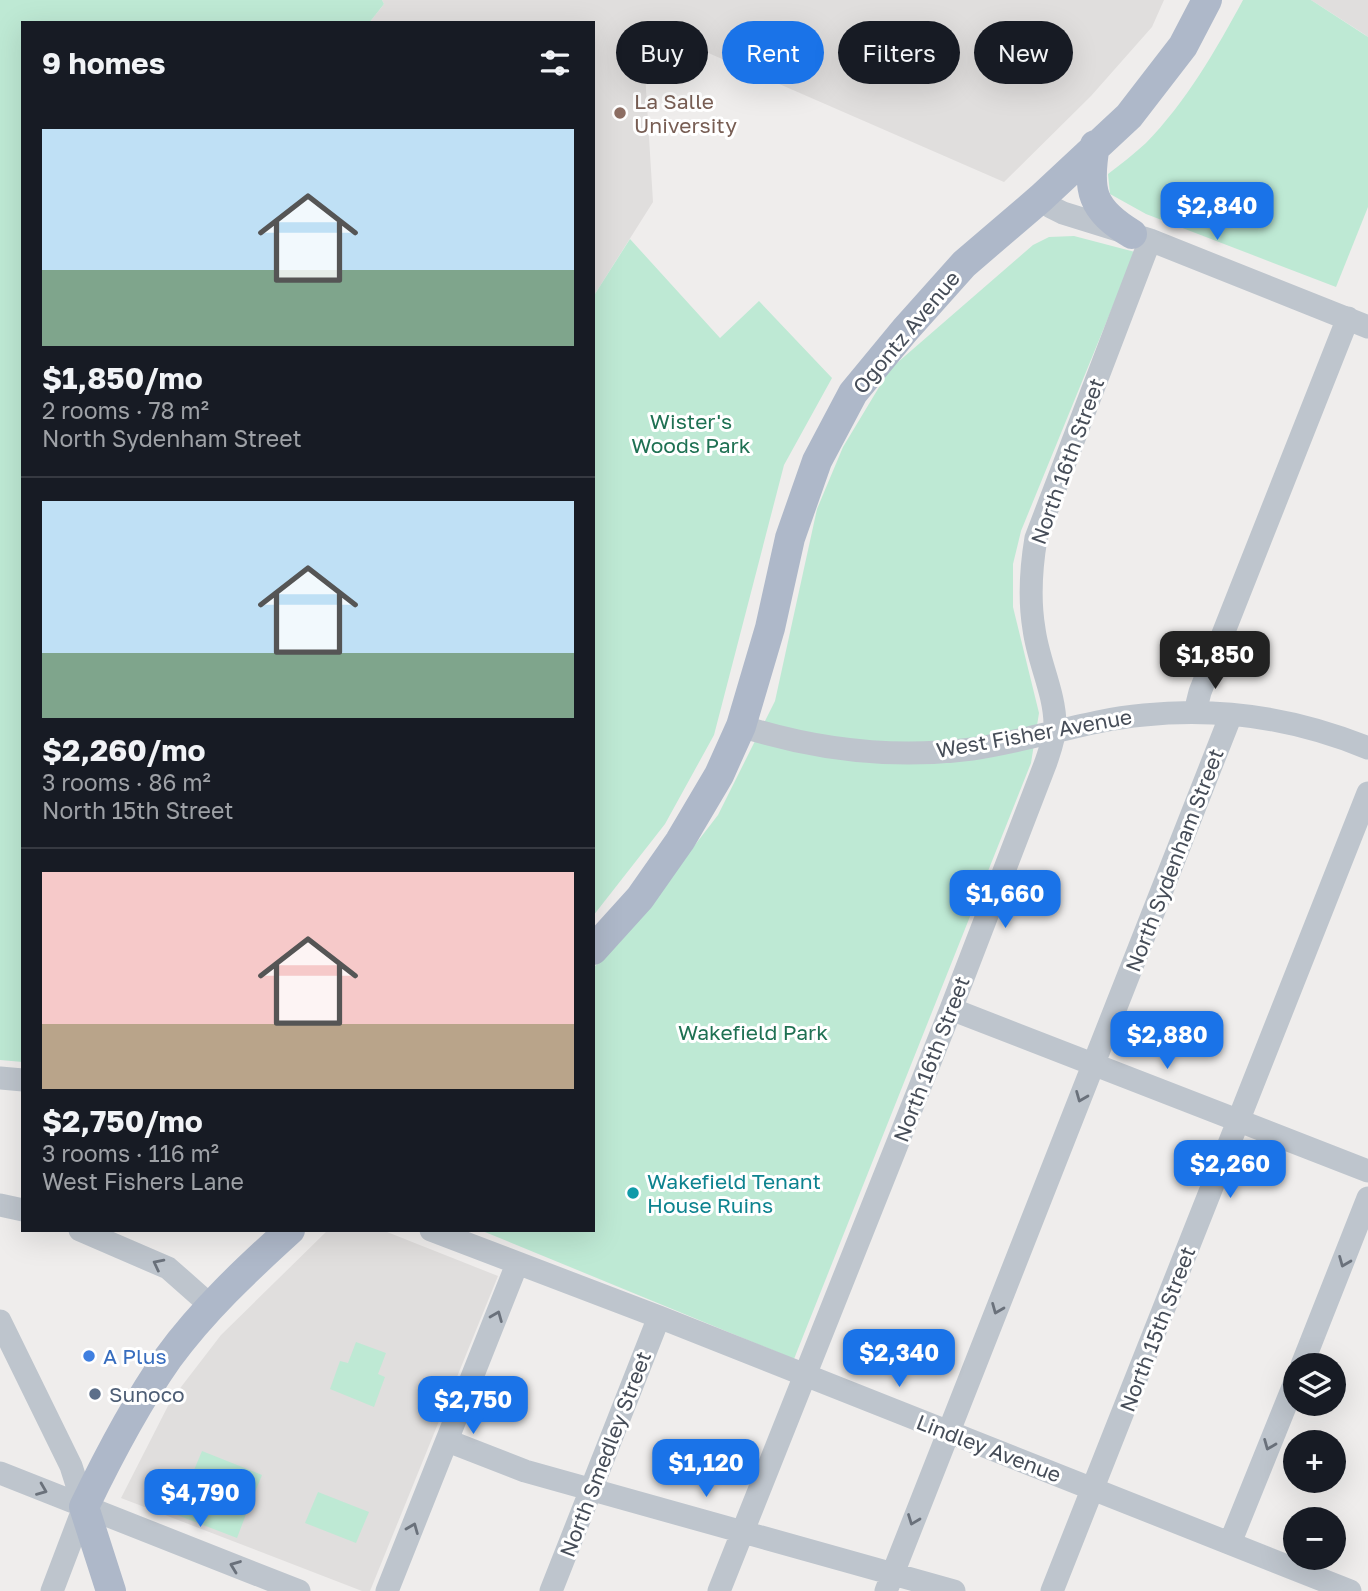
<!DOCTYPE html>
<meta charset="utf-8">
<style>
body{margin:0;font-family:"Golos Text",sans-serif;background:#20242c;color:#f1f3f6;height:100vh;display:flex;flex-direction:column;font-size:26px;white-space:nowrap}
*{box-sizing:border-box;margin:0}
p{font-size:23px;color:#9ea1a6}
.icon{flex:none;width:38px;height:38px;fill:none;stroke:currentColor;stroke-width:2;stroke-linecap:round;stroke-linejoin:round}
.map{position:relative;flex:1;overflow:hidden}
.details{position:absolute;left:21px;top:21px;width:574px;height:1211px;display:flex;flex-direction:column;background:#171b24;border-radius:0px;box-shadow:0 7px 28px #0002}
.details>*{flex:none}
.top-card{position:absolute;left:616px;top:21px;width:646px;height:63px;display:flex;gap:14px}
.tools{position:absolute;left:1283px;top:1353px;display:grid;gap:14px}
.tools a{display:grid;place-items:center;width:63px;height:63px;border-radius:50%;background:#171b24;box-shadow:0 7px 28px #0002;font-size:35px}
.price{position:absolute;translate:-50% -60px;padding:0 16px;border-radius:14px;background:#1a73e8;color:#fff;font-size:23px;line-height:46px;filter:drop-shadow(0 2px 4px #0008)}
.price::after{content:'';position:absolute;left:50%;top:42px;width:21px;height:16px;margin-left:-10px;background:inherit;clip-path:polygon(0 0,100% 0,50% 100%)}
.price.active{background:#222;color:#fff}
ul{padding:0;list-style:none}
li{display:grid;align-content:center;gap:14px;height:371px;padding:0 21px}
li+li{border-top:2px solid #363941}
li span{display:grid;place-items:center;height:217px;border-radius:0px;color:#555}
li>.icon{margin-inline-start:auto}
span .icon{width:126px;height:126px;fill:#fffc;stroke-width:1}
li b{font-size:30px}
h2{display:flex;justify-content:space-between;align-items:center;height:84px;padding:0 21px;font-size:30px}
.pill{padding:0 24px;border-radius:32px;background:#171b24;box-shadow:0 7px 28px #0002;font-size:24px;line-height:63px}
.pill.active{background:#1a73e8;color:#fff}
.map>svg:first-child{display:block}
</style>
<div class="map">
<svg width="1368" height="1591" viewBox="0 0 1368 1591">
<rect width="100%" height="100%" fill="#efedec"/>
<path fill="#e0dedd" d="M382 0H1164L1152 27 1091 96 1004 182 642 24 653 202 593 297V23H369L384 4Z
M1311 0H1368V37L1364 34Z
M328 1230H382L498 1276 370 1591H362L121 1498 171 1400 221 1335Z"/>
<path fill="#bee9d4" d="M0 0H382L384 4 369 23H23V1062L0 1060Z
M1243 0H1311L1368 37V207L1336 287 1146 214 1110 194 1108 174C1121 164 1134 154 1146 143 1186 102 1216 50 1243 0Z
M1074 236 1135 252 1021 531 1013 564V607L1039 713 1031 763 794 1359 480 1230H593V968L620 942 718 815 775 701 817 509 843 447 890 369 1033 245 1049 237Z
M630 239 720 338 759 301 832 378 784 465 714 735 665 824 593 916V297Z
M356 1342 386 1353 378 1374 385 1377 374 1407 330 1389 340 1361 348 1363Z
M202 1451 262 1475 249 1507 189 1482Z
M188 1485 248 1509 237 1538 177 1515Z
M318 1492 369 1512 356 1543 305 1523Z"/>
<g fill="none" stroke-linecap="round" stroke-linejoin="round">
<path stroke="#bec5cd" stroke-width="23" d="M1041 198 1051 207 1063 213 1150 240 1368 327
M1195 712 1200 692 1348 318
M741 726C816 750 894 759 972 749 1030 741 1086 720 1144 715 1220 707 1297 719 1368 748
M951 1009 1368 1171
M0 1078 23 1080
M0 1205 23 1210
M80 1230 168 1268 211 1306
M431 1230 659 1317 1350 1591
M0 1321 71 1466 84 1507
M1302 1365 1368 1198
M448 1441 525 1471 954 1591
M0 1473 299 1591
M1230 1543 1295 1382
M52 1591 84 1507
M387 1591 517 1264
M551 1591 659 1317
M719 1591 951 1009 1046 762C1050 750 1055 737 1055 725 1055 693 1038 661 1034 629 1029 599 1031 568 1036 538L1150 240
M886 1591 1231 715
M1052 1591 1368 793"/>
<path stroke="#aeb8c9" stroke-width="30" d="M1095 145C1087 191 1091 209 1132 234
M593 950 640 898 680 841 719 775 741 726 770 628 790 538 817 461 853 393 905 330 964 264 1041 198 1129 116 1183 46 1207 0
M111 1591 84 1507C109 1455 135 1405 168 1358 203 1310 246 1270 290 1230"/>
</g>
<defs><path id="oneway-chevron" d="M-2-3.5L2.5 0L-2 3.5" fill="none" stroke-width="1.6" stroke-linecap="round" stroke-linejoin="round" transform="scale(1.75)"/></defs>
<g stroke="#6a717b">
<use href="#oneway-chevron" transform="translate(1081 1097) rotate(112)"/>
<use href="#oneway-chevron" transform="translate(1344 1262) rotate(112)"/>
<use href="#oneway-chevron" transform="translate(158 1264) rotate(-153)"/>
<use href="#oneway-chevron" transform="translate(997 1309) rotate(112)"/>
<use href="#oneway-chevron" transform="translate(497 1316) rotate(-68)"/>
<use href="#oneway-chevron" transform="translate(1269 1445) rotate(112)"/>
<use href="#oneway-chevron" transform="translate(42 1490) rotate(22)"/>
<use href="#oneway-chevron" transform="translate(913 1520) rotate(111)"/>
<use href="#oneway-chevron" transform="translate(413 1528) rotate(-68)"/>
<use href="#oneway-chevron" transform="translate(235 1566) rotate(-159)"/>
</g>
<circle fill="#8d6e63" stroke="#fff" stroke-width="2.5" cx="620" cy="113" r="7"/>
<circle fill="#0f9aa8" stroke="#fff" stroke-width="2.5" cx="633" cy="1193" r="7"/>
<circle fill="#3f7fe0" stroke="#fff" stroke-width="2.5" cx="89" cy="1356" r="7"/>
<circle fill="#5c6f8a" stroke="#fff" stroke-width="2.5" cx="95" cy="1394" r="7"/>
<g text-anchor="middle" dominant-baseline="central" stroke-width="6" stroke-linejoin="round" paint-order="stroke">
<g font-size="21" fill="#785e54" stroke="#fff" text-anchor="start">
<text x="634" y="101">La Salle<tspan x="634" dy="24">University</tspan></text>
</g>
<g font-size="21" fill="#464d58" stroke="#fff">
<text transform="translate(906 332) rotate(-50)">Ogontz Avenue</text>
<text transform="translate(1067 461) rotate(-70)">North 16th Street</text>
<text transform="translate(1034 733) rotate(-10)">West Fisher Avenue</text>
<text transform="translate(1174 860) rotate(-69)">North Sydenham Street</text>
<text transform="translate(931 1059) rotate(-69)">North 16th Street</text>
<text transform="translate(1157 1329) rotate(-69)">North 15th Street</text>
<text transform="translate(989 1448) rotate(21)">Lindley Avenue</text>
<text transform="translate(605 1454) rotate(-69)">North Smedley Street</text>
</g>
<g font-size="21" fill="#1f7153" stroke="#fff">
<text x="691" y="421">Wister's<tspan x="691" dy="24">Woods Park</tspan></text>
<text x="753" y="1032">Wakefield Park</text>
</g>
<g font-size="21" fill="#0d838f" stroke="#fff" text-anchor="start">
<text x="647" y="1181">Wakefield Tenant<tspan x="647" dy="24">House Ruins</tspan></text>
</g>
<g font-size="21" fill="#366cbe" stroke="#fff" text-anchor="start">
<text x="103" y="1356">A Plus</text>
</g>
<g font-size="21" fill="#4e5e75" stroke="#fff" text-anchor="start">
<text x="109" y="1394">Sunoco</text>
</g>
</g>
</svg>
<div class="tools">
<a><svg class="icon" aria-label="layers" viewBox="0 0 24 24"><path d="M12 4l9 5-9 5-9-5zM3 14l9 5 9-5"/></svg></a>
<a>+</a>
<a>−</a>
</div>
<b class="price" style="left:1217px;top:242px">$2,840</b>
<b class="price active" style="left:1215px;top:691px">$1,850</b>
<b class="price" style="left:1005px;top:930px">$1,660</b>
<b class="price" style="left:1167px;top:1071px">$2,880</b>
<b class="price" style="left:1230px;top:1200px">$2,260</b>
<b class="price" style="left:899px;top:1389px">$2,340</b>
<b class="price" style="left:473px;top:1436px">$2,750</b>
<b class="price" style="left:706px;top:1499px">$1,120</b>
<b class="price" style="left:200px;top:1529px">$4,790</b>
<div class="top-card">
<a class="pill">Buy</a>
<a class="pill active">Rent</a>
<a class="pill">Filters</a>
<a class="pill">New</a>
</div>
<section class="details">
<h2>9 homes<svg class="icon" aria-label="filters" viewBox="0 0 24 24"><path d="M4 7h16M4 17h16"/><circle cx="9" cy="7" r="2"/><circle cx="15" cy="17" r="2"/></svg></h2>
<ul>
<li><span style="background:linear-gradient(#bfe0f5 65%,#7fa58c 0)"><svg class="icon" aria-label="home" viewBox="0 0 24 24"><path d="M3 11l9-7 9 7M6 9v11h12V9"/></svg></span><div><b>$1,850/mo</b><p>2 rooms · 78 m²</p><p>North Sydenham Street</p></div></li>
<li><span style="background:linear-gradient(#bfe0f5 70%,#7fa58c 0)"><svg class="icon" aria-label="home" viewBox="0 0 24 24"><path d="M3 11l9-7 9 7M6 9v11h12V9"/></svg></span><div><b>$2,260/mo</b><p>3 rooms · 86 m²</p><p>North 15th Street</p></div></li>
<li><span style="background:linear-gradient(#f6c9c9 70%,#b9a48a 0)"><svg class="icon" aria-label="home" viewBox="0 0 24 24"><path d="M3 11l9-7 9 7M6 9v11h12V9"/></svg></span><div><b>$2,750/mo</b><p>3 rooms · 116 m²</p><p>West Fishers Lane</p></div></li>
</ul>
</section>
</div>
